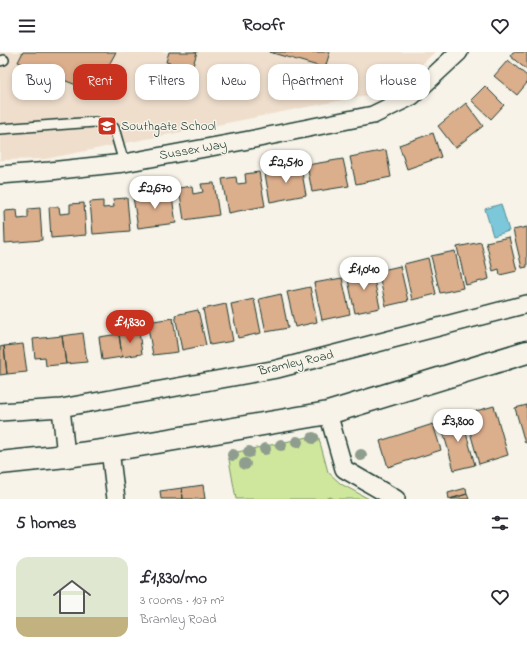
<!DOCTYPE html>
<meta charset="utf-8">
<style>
body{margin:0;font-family:"Indie Flower",sans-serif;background:#f7f7f7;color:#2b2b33;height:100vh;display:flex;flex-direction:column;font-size:15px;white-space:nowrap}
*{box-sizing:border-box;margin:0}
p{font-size:13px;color:#7c7c81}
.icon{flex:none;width:22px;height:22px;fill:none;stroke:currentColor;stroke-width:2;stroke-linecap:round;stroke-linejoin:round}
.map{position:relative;height:447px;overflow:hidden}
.panel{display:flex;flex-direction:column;background:#fff;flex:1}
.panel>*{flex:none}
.guide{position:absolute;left:12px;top:12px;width:503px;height:36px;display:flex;gap:8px}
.price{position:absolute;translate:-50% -34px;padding:0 9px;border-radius:14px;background:#fff;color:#222;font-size:13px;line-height:26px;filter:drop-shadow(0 1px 2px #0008)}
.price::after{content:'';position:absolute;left:50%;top:24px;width:12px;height:9px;margin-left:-6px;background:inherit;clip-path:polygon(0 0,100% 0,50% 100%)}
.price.on{background:#c8321e;color:#fff}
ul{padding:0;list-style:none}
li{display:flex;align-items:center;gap:12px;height:100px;padding:0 16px}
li+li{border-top:1px solid #e1e1e2}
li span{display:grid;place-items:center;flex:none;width:112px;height:80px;border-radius:12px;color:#555}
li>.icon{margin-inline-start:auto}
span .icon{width:48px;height:48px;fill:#fffc;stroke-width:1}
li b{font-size:17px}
h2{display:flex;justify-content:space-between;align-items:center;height:48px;padding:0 16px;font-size:17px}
.tag{padding:0 14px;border-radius:12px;background:#fff;box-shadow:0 2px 6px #0003;font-size:14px;line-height:36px}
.tag.on{background:#c8321e;color:#fff}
header{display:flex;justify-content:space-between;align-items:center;height:52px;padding:0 16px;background:#fff;font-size:18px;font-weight:700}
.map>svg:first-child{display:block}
</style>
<header><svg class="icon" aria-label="menu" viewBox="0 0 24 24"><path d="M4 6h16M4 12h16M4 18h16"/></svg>Roofr<svg class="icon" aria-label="heart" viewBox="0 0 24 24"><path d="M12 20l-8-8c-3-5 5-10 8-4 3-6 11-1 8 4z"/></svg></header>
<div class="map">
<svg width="527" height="447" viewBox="0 0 527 447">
<rect width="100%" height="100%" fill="#f7f3e8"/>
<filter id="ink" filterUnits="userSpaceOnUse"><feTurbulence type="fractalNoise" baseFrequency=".025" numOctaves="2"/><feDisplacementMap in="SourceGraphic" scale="8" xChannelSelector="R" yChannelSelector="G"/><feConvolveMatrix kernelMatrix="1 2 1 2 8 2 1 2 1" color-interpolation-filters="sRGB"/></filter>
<g filter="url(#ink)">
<path fill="#efdecc" d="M0 0H435L408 25 383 40 45 107 0 108Z"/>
<path fill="#cfe79c" stroke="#779268" d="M318 383 328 420 341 432 369 447H332L331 445 323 447H236L228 402Z"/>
<path fill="#7bc7da" stroke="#569098" d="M501 152 509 179 493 184 485 157Z"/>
<path fill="#dbae8c" stroke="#1f3d34" d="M23 0H116L94 40 18 10Z
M169 0H197L192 17 166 10Z
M269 0H330L325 16Z
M513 0H527V18L510 4Z
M508 8 527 24V31L517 43 494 24Z
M485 34 504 53 491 67 471 48Z
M466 51 483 74 455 96 438 74Z
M433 81 441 105 407 117 399 93Z
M386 98 391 125 356 132 350 105Z
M343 107 349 134 312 140 307 113Z
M301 115 306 143 270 150 265 122Z
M259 120 265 154 228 161 222 127 236 125 237 132 246 131 245 122Z
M214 131 219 163 184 168 179 136 192 134 193 142 203 140 201 132Z
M171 139 176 171 138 176 133 145 147 143V149L159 147V140Z
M127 146 130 179 93 182 90 150 103 149V156L114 155 113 147Z
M84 151 86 183 51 186 49 155H59L60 162 70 161V152Z
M40 156 42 188 5 191 4 159 17 158 18 167 28 166V157Z
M527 175V215L522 216 513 178Z
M509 185 517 219 500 223 499 217 493 219 486 190Z
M481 190 489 227 466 233 457 195Z
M455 199 463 236 440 241 431 204Z
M428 206 436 242 412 248 404 212Z
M400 214 408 249 386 254 378 219Z
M372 217 380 256 355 261 347 223Z
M342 226 350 262 322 268 314 231Z
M310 235 317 270 295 275 287 240Z
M281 242 288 276 266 280 259 247Z
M254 247 261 281 238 286 231 252Z
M226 252 233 289 210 293 203 257Z
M198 258 206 293 182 298 175 263Z
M173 266 178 300 153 303 147 270Z
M139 279 142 302 122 305 119 282Z
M83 281 87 310 66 312 62 284Z
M119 282 122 305 102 308 99 285Z
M62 284 66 312 46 314 45 305 35 306 33 287Z
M23 292 27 320 7 322 4 294Z
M4 294 7 322 0 323V295Z
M527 353V390L525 391 515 356Z
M494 354 508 403 479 412 465 362Z
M461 363 475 413 454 418 440 369Z
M433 372 441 398 388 415 380 389Z
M203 433 205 447H183L182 436Z
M182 436 183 447H161L160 439Z
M466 436 467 442 449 447 448 441Z
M467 442 469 447H451Z"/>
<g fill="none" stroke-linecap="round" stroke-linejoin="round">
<g stroke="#1f3d34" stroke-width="12">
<path id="service" d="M0 9 4 8
M0 77 95 70 114 76 124 111"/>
</g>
<g stroke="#1f3d34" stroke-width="20">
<path id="minor" d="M0 123 50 119 124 111 249 88 373 63 412 44 459 0
M61 356 66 404
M0 360 61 356 277 317 527 252
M328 361 344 417 396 447
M110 398 116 447"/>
</g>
<g stroke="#1f3d34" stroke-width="25">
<path id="primary" d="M0 411 66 404 110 398 328 361 527 300"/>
</g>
<use href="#service" stroke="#f7f3e8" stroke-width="9"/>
<use href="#minor" stroke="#f7f3e8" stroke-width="17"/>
<use href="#primary" stroke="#f7f3e8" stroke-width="22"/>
</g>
<g fill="#8e9d8e">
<circle cx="313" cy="386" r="6"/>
<circle cx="297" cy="390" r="6"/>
<circle cx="281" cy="393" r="6"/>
<circle cx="265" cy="397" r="6"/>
<circle cx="249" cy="400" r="6"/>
<circle cx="233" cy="403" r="6"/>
<circle cx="361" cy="403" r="6"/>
<circle cx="245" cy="412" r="6"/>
</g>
</g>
<defs>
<g id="school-square" transform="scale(1)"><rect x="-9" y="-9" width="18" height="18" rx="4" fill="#c8321e" stroke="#f7f3e8"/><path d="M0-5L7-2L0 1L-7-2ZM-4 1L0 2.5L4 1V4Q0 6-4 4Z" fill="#fff"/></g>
</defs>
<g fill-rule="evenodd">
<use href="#school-square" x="107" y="74"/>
</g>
<g text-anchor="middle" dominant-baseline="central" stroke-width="3" stroke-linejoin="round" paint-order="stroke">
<g font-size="13" fill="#1f3d34" stroke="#f7f3e8" text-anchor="start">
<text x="121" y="74">Southgate School</text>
</g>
<g font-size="13" fill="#1f3d34" stroke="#f7f3e8">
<text transform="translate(193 98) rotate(-10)">Sussex Way</text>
<text transform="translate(296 311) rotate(-13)">Bramley Road</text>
</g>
</g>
</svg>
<b class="price" style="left:286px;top:132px">£2,510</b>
<b class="price" style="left:155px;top:158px">£2,670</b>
<b class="price" style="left:364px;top:239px">£1,040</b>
<b class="price on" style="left:130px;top:292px">£1,830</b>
<b class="price" style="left:458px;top:391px">£3,800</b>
<div class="guide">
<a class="tag">Buy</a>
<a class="tag on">Rent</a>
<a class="tag">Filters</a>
<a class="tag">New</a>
<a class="tag">Apartment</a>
<a class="tag">House</a>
</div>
</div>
<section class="panel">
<h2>5 homes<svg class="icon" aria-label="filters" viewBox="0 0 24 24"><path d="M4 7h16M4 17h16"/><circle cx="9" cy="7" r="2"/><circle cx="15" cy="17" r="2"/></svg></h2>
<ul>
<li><span style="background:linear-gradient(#dfe7d0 75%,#c2b280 0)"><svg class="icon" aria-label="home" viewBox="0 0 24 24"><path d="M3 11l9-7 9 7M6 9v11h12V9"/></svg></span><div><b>£1,830/mo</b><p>3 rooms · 107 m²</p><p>Bramley Road</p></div><svg class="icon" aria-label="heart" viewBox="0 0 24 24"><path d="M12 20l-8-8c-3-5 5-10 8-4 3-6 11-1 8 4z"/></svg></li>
</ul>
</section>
